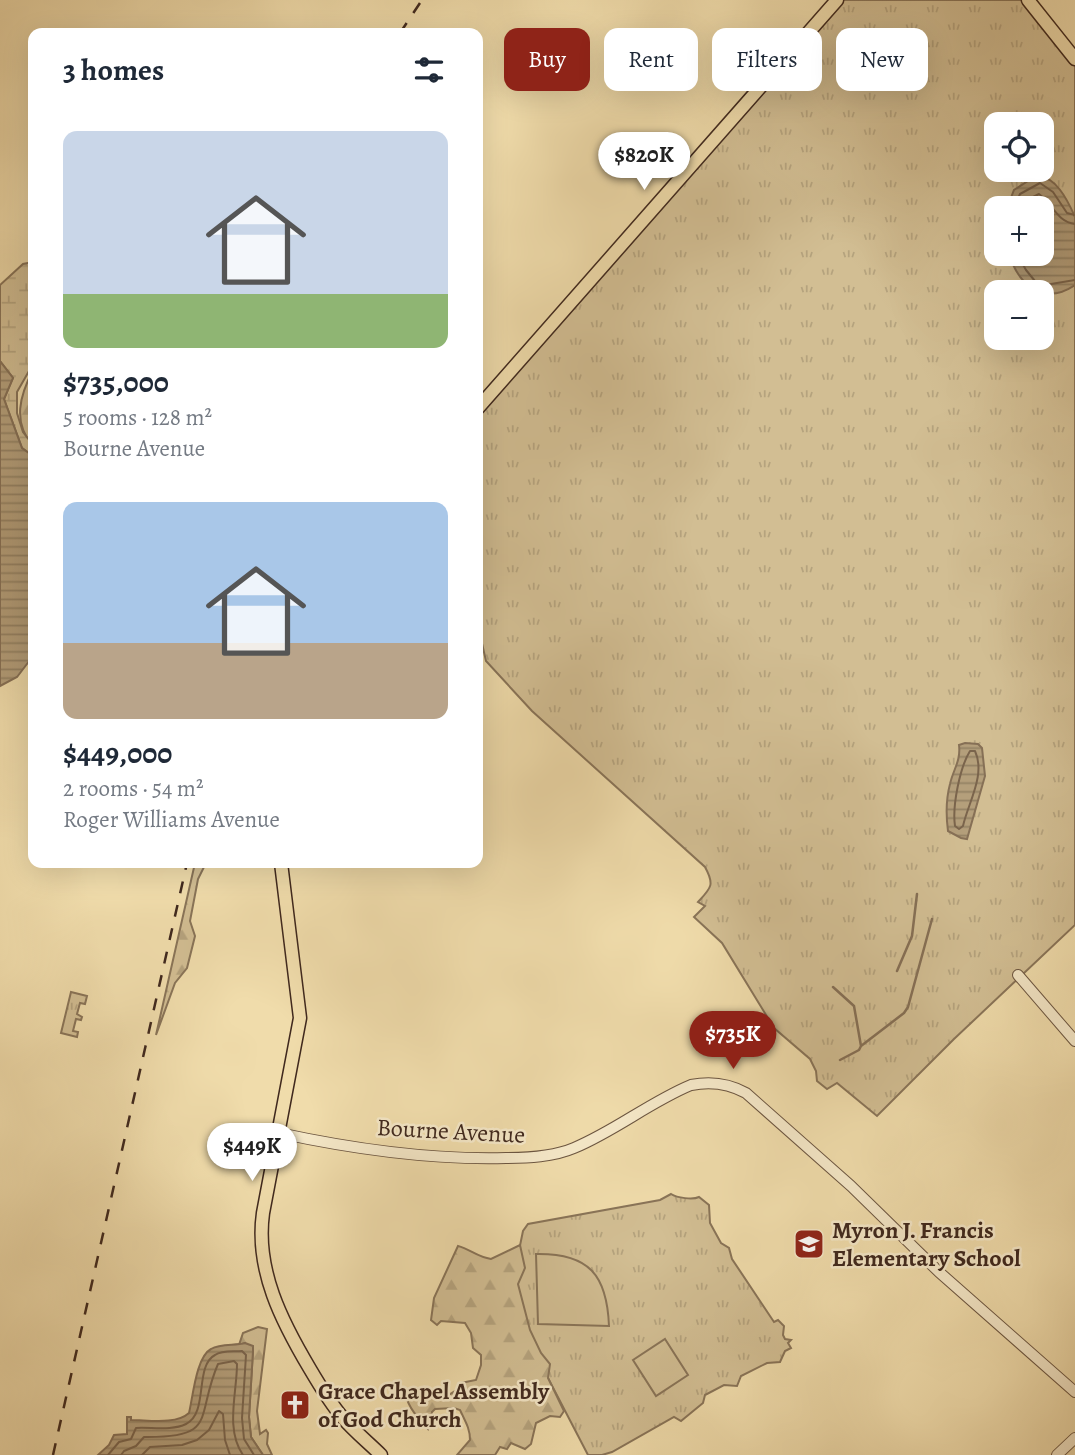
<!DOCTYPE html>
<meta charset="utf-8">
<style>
body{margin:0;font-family:Alegreya,serif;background:#f6f6f7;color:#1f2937;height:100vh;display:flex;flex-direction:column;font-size:26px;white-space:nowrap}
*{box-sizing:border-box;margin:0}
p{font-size:23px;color:#747a83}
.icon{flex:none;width:38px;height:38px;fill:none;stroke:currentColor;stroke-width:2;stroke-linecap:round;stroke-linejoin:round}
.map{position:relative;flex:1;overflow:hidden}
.panel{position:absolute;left:28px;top:28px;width:455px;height:840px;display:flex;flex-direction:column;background:#fff;border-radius:14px;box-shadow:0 7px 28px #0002}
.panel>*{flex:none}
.top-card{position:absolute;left:504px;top:28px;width:466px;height:63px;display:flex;gap:14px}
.buttons{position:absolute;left:984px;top:112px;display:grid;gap:14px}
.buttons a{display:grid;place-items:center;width:70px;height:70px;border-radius:14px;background:#fff;box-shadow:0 7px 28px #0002;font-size:35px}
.price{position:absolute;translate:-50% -60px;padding:0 16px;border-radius:24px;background:#fff;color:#222;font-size:23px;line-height:46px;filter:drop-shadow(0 2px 4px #0008)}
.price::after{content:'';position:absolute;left:50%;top:42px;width:21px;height:16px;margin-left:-10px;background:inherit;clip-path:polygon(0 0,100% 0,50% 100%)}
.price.selected{background:#8f2418;color:#fff}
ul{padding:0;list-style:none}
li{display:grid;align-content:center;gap:14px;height:371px;padding:0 35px}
li span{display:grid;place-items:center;height:217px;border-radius:14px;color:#555}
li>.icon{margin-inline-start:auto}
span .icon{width:126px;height:126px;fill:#fffc;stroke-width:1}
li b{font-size:30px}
h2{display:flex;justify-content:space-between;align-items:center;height:84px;padding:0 35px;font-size:30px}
.pill{padding:0 24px;border-radius:14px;background:#fff;box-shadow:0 7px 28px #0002;font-size:24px;line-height:63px}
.pill.selected{background:#8f2418;color:#fff}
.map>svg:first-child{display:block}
</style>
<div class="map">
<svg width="1075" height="1455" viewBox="0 0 1075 1455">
<defs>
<pattern id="grass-tufts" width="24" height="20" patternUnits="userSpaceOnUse" patternTransform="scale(1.75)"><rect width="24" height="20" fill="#d2be93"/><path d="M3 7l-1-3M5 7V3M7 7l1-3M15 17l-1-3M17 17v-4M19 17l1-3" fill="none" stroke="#b5a37e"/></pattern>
<pattern id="forest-firs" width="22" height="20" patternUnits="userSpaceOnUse" patternTransform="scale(1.75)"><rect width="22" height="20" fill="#d2be93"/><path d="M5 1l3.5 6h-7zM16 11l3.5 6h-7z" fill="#b5a37e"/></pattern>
<pattern id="wetland-marsh" width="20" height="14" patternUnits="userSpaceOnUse" patternTransform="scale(1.75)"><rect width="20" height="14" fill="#d2be93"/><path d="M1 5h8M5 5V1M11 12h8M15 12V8" fill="none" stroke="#b5a37e"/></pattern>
<pattern id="water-rules" width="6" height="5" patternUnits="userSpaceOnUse" patternTransform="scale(1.75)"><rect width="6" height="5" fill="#b49f7b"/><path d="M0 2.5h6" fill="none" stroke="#948264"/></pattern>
</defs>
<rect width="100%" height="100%" fill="#f0dcab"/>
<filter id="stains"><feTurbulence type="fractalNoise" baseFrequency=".00286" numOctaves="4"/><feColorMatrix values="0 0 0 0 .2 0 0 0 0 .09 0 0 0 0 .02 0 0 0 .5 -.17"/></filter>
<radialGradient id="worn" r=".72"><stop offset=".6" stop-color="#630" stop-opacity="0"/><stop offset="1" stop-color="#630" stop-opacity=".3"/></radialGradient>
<path fill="url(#grass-tufts)" stroke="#897458" stroke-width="2" fill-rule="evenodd" d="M839 0H1028L1075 57V925L954 1039 877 1116 837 1083 827 1089 817 1081 816 1071 810 1059 774 1028 722 943 694 917 705 906 698 902C711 888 715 885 705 867L532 711 486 661 478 626V413ZM996 124H1041V170H996ZM996 208H1041V254H996ZM996 292H1041V338H996Z
M71 992 87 996 85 1004 80 1003 77 1014 82 1017 81 1020 76 1019 73 1031 78 1032 77 1037 61 1033Z
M671 1194C677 1198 693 1200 699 1197L709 1205 710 1223 721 1243 729 1248 732 1259 774 1322 778 1320 784 1326 783 1335 785 1339 791 1340 788 1343 791 1348 785 1351 780 1362 767 1363 741 1376 737 1386 724 1385 705 1395 703 1403 681 1421 674 1417 612 1452 602 1455H588L548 1378 519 1313 517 1260 523 1231 528 1224 660 1200Z"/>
<path fill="url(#forest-firs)" stroke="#897458" stroke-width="2" d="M33 370V446C12 422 20 395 33 370Z
M195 863H206L198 879 190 921 195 936 187 968 175 983 156 1035Z
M520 1245 525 1268 518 1284 530 1330 541 1353 550 1364 548 1378 564 1411 560 1417 550 1416 536 1423 531 1444 525 1449 511 1443 507 1449 500 1447 495 1455H457L470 1440C470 1428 465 1421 460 1410L454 1408 435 1409 432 1412 428 1429C420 1420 409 1409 406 1396L427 1401 433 1397 447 1396 458 1389 461 1383 476 1380 481 1365V1355L473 1348 471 1333 465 1323 441 1321 437 1325 431 1320 434 1298 458 1246C470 1249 477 1257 491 1259Z
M258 1327 267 1329 257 1411 260 1434 266 1430 268 1433 267 1444 272 1455H263L251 1437 249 1417 253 1351 245 1343 239 1345 243 1333Z"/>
<path fill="url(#wetland-marsh)" stroke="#897458" stroke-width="2" d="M33 262V364L17 392V413L23 432 33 445V456L22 448 4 399 13 378 0 361V285L23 264Z"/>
<path fill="#d2be93" stroke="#897458" stroke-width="2" d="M536 1254C589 1253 607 1275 609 1326L538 1324Z
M665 1339 688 1375 656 1396 633 1360Z"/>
<path fill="url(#water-rules)" stroke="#867056" stroke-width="2" d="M1034 177C1055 173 1068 201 1075 217V285C1044 306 1019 286 1009 254H1041V208H1007L1014 190Z
M0 361 13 378 4 399 22 448 33 456V656L17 677 0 686Z
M965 743 978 744 982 748 985 776 967 839 961 838 948 831C946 816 946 799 950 784 953 770 961 761 959 745Z
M245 1343 253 1346V1351L249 1417 251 1437 263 1455H98L109 1445 114 1435 127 1434V1417H131V1420C148 1420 176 1425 189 1413 193 1397 196 1357 211 1349 221 1343 235 1346 245 1343Z"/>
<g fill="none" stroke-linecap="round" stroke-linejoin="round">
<path stroke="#7a644c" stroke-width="2" d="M1014 208 1020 194 1040 183 1053 192 1067 213 1075 215
M1023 208 1027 200 1039 194C1052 203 1057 222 1075 224
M1017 254 1026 270 1039 286 1075 280
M970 751H975C986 775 968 803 963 826L959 829 955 826C952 806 960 767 970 751Z
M108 1455 119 1442 131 1439 136 1428C151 1427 172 1431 186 1424 209 1413 194 1366 215 1355 222 1350 234 1352 242 1351L246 1355 242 1418 244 1439 254 1455
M121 1455 124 1451 136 1446 144 1437C219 1438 195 1417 218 1364L234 1361 237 1364C237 1393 225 1429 243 1455
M142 1455 150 1447 182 1445 197 1440 209 1430 219 1411 223 1414 225 1440 230 1455"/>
<path stroke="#867056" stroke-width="2.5" d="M897 971 912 936 917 894
M833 987 854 1006 861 1046 859 1050 840 1060
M861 1046 904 1013 908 1007 932 919"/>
<g stroke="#6c5641" stroke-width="12">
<path id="minor" d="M1018 975 1075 1041
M279 1133C353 1149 430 1160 506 1158 528 1158 553 1157 574 1148 615 1131 650 1102 691 1085 711 1081 728 1083 746 1093L851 1186 939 1272 1075 1392
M1057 1455 1075 1438"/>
</g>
<g stroke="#40291e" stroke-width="15">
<path id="major" d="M1028 0 1075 59
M478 408 837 0
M281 863 300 1018 263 1213C255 1270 282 1322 310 1369 320 1386 330 1403 343 1418 354 1431 369 1443 381 1455"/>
</g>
<use href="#minor" stroke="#f5e8c8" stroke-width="10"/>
<use href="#major" stroke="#f0dcab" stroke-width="12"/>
<path stroke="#40291e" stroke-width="2.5" stroke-dasharray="12 12" stroke-linecap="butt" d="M400 33 422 0
M53 1455 187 863"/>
</g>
<defs>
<g id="school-square" transform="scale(1.575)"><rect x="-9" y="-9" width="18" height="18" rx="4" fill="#8f2418" stroke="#f5e8c8"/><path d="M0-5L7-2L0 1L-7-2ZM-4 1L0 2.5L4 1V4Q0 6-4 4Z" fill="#fff"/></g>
<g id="church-square" transform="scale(1.575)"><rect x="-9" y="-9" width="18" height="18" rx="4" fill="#8f2418" stroke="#f5e8c8"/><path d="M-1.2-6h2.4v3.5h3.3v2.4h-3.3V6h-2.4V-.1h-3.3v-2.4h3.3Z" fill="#fff"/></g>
</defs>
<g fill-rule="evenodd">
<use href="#school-square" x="809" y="1244"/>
<use href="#church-square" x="295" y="1405"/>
</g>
<g text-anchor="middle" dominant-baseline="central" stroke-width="5" stroke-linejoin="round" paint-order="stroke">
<g font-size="24" fill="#40291e" stroke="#f5e8c8">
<text transform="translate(451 1131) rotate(3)">Bourne Avenue</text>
</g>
<g font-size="24" font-weight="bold" fill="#40291e" stroke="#f5e8c8" text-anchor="start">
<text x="832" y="1230">Myron J. Francis<tspan x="832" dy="28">Elementary School</tspan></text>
<text x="318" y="1391">Grace Chapel Assembly<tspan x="318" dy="28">of God Church</tspan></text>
</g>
</g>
<rect width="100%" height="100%" filter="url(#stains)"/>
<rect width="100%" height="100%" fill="url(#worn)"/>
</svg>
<div class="buttons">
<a><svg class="icon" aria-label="locate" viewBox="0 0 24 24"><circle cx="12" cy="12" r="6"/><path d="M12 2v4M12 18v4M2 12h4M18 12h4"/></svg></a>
<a>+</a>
<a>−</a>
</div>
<b class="price" style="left:644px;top:192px">$820K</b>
<b class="price selected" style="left:733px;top:1071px">$735K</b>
<b class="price" style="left:252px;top:1183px">$449K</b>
<div class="top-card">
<a class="pill selected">Buy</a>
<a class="pill">Rent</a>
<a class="pill">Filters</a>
<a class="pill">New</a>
</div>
<section class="panel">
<h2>3 homes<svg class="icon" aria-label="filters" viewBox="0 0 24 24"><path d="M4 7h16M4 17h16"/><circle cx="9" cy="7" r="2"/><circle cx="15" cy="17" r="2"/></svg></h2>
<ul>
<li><span style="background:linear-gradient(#c9d6e8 75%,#8fb573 0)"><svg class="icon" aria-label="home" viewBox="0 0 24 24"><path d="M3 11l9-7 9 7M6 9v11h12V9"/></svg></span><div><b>$735,000</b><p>5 rooms · 128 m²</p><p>Bourne Avenue</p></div></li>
<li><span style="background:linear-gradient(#a9c7e8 65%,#b9a48a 0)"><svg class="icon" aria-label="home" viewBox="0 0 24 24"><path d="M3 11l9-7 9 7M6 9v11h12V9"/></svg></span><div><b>$449,000</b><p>2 rooms · 54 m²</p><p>Roger Williams Avenue</p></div></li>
</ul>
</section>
</div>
